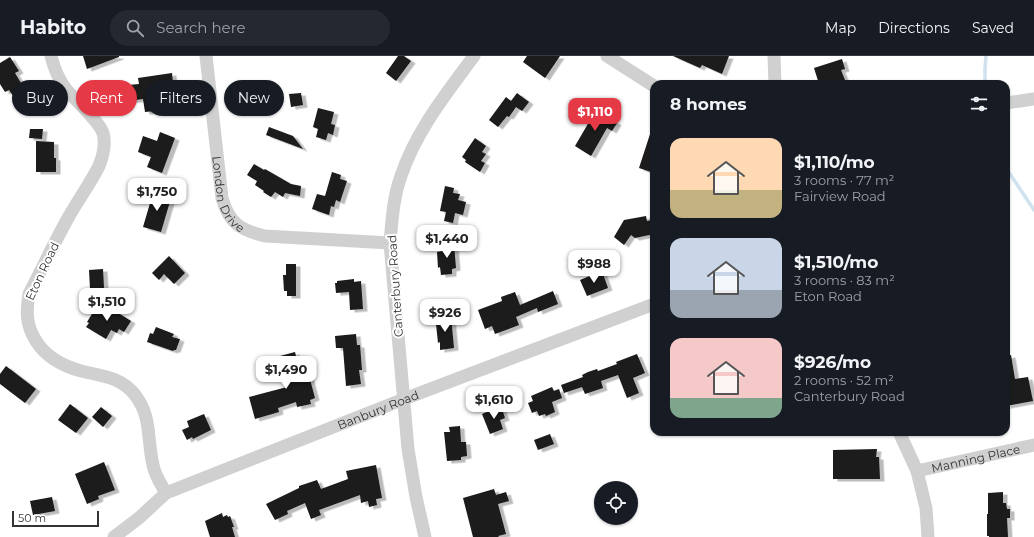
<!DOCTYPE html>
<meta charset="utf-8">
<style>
body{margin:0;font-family:Montserrat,sans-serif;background:#242831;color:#f1f3f6;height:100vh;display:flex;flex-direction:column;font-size:15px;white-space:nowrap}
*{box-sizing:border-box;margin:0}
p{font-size:13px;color:#9ea1a6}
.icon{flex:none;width:22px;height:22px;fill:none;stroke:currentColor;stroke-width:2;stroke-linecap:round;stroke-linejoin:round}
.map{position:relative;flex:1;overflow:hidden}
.details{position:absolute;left:650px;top:24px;width:360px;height:356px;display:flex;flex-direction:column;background:#171b24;border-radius:12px;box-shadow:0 1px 3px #0004}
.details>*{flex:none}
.top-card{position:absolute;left:12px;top:24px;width:380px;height:36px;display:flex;gap:8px}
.fabs{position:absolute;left:594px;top:425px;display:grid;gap:8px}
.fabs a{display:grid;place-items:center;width:44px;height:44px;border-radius:50%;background:#171b24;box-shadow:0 1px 3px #0004;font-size:20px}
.scale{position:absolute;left:12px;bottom:10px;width:87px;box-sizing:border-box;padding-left:4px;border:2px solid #333;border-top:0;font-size:11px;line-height:14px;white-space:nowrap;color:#333;-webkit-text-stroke:3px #fff;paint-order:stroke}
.price{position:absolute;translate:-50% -34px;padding:0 9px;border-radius:8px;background:#fff;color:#222;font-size:13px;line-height:26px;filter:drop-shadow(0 1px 2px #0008)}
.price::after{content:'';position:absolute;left:50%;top:24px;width:12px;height:9px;margin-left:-6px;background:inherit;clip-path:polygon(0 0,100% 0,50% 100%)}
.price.active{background:#e63946;color:#fff}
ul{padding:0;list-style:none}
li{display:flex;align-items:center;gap:12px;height:100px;padding:0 20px}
li span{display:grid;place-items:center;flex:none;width:112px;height:80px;border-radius:12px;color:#555}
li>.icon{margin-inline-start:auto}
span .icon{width:48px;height:48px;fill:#fffc;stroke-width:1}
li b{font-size:17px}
h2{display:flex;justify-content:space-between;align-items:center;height:48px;padding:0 20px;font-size:17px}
.pill{padding:0 14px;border-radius:18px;background:#171b24;box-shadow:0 1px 3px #0004;font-size:14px;line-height:36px}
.pill.active{background:#e63946;color:#fff}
header{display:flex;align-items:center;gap:24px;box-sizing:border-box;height:56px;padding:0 20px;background:#171b24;border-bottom:1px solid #363941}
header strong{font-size:19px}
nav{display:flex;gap:22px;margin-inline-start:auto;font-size:14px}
.search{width:280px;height:36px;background:#242831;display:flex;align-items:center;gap:10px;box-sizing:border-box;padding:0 14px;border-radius:22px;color:#9ea1a6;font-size:15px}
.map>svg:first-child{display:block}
</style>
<header>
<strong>Habito</strong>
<div class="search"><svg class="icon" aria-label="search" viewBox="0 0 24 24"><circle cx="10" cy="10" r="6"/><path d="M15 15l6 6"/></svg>Search here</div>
<nav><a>Map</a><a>Directions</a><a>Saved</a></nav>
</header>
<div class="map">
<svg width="1034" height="481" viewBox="0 0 1034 481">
<defs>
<filter id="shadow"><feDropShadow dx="4.5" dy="2.5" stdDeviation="0" flood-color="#0004"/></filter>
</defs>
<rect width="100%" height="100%" fill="#fff"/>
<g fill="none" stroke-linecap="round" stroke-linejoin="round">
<path stroke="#cfe2ee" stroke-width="3.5" d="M985 28V13L986 0
M1006 112 1034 154"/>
</g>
<path fill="#1a1a1a" filter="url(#shadow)" d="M83 0H119V1L87 13Z
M398 0H404L411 5 396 25 386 17Z
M527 0H560L545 22 523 6Z
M673 0H729L722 18 702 9 700 12Z
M10 1 19 15 15 17 27 37 16 44 9 34 5 36 0 28V7Z
M842 3 845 13 841 14 845 24 841 26 842 28H819L814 12Z
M172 17 173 27 162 28 164 43 159 44 160 49 154 50 155 55 145 56 143 43 121 46 129 38 128 29 139 28 138 22Z
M301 37 303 49 291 51 289 38Z
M517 37 529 46 522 55 516 51 509 61 507 60 498 71 489 64 506 41 511 45Z
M318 52 334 56 331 68 335 69 333 79 328 77 326 84 316 81 318 73 313 71Z
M596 54 617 67 612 75 607 72 591 100 575 90Z
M269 71 293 80 303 93 266 79Z
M652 72 654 73V117L639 112Z
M30 73H43L42 83 29 82Z
M160 76 175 82 162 117 147 111 151 101 138 96 143 80 157 85Z
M475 82 486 90 482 96 486 98 481 105 485 107 480 116 465 106 466 104 462 101Z
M36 85 54 86V102H56V116H36Z
M254 108 264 114 265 113 291 128 301 130 300 140 285 137 283 141 275 136 271 141 263 136 264 135 255 129 257 125 247 119Z
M332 116 341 119 340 123 347 125 340 146 336 144 334 151 331 150 329 159 312 153 317 138 325 140Z
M445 130 454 132 453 137 460 138 458 144 466 146 463 159 455 157 453 167 444 165 446 156 440 155Z
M153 137 171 142 161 176 143 171Z
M646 160 647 165 653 164 654 170V178L635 182 631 179 624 189 614 181 624 164Z
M454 188 456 212 452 213V218L441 219 440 211 438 212 437 196 442 195V189Z
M169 200 185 217 174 228 164 218 159 224 152 217Z
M286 208H296V240H287V235H284L283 219H286Z
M103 213 104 232 90 233 89 214Z
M602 215 608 232 587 240 580 224Z
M354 223V226L361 225 363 253 350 254 349 236 336 237 335 227H337V225Z
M553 235 558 248 538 256 537 252 516 261 519 269 495 278 492 270 485 273 478 254 502 245 501 241 515 236 520 249Z
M107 250 131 265 124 276 119 273 117 277 111 274 106 283 86 271 89 267 87 266 95 253 101 256 102 254 104 255Z
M451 260 454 292 440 294V286L438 287 436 268H437V261Z
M156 271 174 278 172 281 180 283 176 294H174L173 295 147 286 150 277 153 278Z
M356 278 357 289H360L362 314H359L361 328 346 330 343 292H336L335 280Z
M295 296 298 308 302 307 304 313 307 312 315 342 310 344 311 348 297 351 296 346 278 352 279 356 255 363 249 341 287 331 284 319 285 318 280 300Z
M637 298 645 317 633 322 639 337 627 342 618 319 601 325 603 332 585 338 582 331 564 337 561 329 583 321 582 319 588 316 597 313 598 315 617 308 616 306Z
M1011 299 1015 323 1028 321 1033 345 1006 350V300Z
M6 310 36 333 25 347 0 328V318Z
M552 331 554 335 559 333 562 342 552 346 555 356 546 360 545 358 539 360 537 355 532 357 528 347 533 345 531 340Z
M70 348 88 362 76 377 58 364Z
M501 350 505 362 500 364 503 373 490 378 482 358Z
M101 351 112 360 103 371 92 361Z
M204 358 211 374 193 383 192 381 187 384 182 374 189 371 187 365Z
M460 370 461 386H466L467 400 461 401V404L447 405 444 376H450L449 371Z
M550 378 554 388 538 394 534 384Z
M877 393 876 401H879L880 423H833V394Z
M104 406 115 434 98 440 99 443 87 448 75 418Z
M376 409 382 442 376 443 377 449 369 451 368 445 361 447 360 439 319 454 321 459 311 463 305 447 287 455 288 458 275 464 266 448 299 432V430L317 424 321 433 348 423 346 415Z
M494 433 496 439 506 436 509 445 498 448 506 478 498 480 499 481H473L463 442Z
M1003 436V447H1006L1007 453H1010V462H1007L1008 481H989V480H987V458H988V437Z
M52 441 55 455 33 459 30 445Z
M222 457 223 461 227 459 228 461 230 460 234 471H232L235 481H210L205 465Z"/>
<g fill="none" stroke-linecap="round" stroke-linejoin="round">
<g stroke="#d0d0d0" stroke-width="13">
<path d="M51 0C54 12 58 23 66 33 75 44 99 65 103 77 106 87 103 101 99 110 90 128 78 144 68 162 54 187 42 213 29 238 26 256 26 269 36 285 46 301 63 310 81 315 102 320 121 321 135 339 152 360 147 385 153 409 155 420 161 428 166 437"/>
<path id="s1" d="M206 0 222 142C229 167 240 174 265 180L390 187"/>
<path d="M607 0 654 30"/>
<path d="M774 0 775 28"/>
<path d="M1006 47 1034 43"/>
<path d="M899 376 917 415 926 452 928 481"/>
<path id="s2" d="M917 415 1034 389"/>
<path id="s3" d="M114 481 139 462 166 437 404 343 654 248"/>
<path d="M425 481 416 441 408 393 390 187C392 165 393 142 401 120 416 75 446 38 474 0"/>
</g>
</g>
<g text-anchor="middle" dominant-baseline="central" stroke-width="4" stroke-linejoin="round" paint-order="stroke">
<g font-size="12" fill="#333" stroke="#fff">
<text stroke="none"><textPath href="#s1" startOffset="141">London Drive</textPath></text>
<text transform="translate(42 215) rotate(-65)">Eton Road</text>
<text transform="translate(395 230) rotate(-94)">Canterbury Road</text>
<text stroke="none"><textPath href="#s3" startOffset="296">Banbury Road</textPath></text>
<text stroke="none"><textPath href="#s2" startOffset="60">Manning Place</textPath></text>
</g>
</g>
</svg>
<div class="fabs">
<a><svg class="icon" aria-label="locate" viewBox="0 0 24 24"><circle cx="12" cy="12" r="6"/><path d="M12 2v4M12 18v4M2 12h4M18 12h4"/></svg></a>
</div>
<div class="scale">50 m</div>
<b class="price active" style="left:595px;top:76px">$1,110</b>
<b class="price" style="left:157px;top:156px">$1,750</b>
<b class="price" style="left:447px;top:203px">$1,440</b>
<b class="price" style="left:594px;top:228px">$988</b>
<b class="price" style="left:107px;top:266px">$1,510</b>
<b class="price" style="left:445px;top:277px">$926</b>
<b class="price" style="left:286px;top:334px">$1,490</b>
<b class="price" style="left:494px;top:364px">$1,610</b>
<div class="top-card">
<a class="pill">Buy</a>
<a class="pill active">Rent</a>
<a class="pill">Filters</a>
<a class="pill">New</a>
</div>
<section class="details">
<h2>8 homes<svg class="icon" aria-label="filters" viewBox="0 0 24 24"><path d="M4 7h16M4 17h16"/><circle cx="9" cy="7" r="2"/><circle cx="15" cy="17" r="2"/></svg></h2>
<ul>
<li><span style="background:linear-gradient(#ffd9b3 65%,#c2b280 0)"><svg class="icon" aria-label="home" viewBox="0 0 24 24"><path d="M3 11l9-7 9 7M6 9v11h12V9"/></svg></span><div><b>$1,110/mo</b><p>3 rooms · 77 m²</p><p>Fairview Road</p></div></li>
<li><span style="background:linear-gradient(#c9d6e8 65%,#9aa5b1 0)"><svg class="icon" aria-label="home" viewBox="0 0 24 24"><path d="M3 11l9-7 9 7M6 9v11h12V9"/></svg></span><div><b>$1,510/mo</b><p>3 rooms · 83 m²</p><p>Eton Road</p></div></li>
<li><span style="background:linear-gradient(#f6c9c9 75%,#7fa58c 0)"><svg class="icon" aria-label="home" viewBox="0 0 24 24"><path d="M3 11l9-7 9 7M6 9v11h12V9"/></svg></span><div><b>$926/mo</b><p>2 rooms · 52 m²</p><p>Canterbury Road</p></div></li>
</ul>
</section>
</div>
